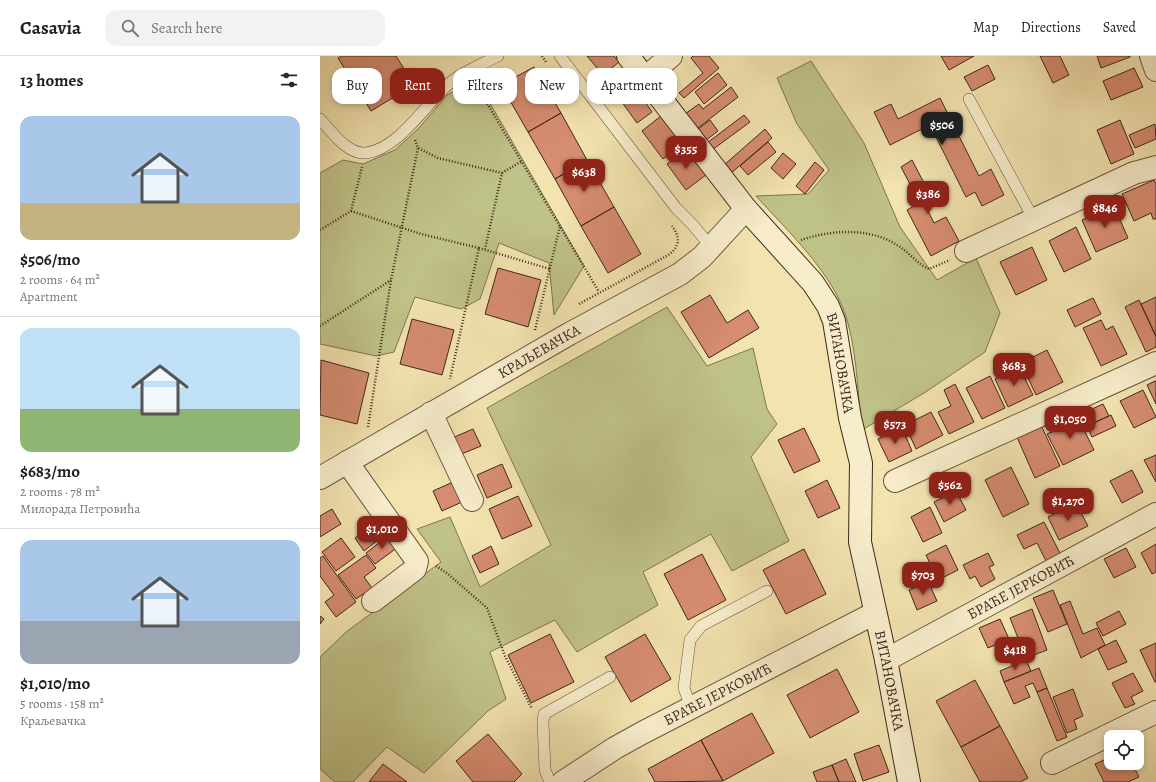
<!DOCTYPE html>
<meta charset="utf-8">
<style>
body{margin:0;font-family:Alegreya,serif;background:#f2f2f2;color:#222;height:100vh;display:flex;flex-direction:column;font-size:15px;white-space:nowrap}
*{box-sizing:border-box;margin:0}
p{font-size:13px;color:#767676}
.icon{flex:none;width:22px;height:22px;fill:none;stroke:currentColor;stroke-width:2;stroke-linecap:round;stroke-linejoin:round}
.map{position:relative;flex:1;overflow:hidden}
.panel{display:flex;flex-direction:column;background:#fff;width:320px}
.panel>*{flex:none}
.hud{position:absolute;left:12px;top:12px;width:380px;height:36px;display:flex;gap:8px}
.buttons{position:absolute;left:784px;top:674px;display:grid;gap:8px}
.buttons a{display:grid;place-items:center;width:40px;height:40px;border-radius:8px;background:#fff;box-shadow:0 2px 6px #0003;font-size:20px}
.price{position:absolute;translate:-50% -34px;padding:0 9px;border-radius:8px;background:#8f2418;color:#fff;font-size:13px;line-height:26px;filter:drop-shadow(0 1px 2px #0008)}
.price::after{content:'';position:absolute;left:50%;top:24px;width:12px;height:9px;margin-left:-6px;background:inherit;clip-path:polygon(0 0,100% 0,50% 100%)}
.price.selected{background:#222;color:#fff}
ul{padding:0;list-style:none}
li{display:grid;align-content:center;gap:8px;height:212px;padding:0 20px}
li+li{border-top:1px solid #e0e0e0}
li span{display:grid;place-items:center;height:124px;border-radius:12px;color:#555}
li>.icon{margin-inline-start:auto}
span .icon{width:72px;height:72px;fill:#fffc;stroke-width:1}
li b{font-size:17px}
h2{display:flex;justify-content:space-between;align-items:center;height:48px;padding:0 20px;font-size:17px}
.chip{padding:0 14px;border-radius:12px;background:#fff;box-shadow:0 2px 6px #0003;font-size:14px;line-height:36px}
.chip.selected{background:#8f2418;color:#fff}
header{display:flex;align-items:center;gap:24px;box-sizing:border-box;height:56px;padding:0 20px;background:#fff;border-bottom:1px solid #e0e0e0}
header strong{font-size:19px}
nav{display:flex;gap:22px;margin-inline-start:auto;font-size:14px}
.search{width:280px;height:36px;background:#f2f2f2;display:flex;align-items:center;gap:10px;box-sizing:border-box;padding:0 14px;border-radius:12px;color:#767676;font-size:15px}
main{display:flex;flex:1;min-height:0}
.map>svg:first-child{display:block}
</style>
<header>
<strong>Casavia</strong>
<div class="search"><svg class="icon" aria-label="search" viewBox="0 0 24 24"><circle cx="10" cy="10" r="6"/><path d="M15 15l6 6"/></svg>Search here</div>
<nav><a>Map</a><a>Directions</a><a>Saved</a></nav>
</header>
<main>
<section class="panel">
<h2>13 homes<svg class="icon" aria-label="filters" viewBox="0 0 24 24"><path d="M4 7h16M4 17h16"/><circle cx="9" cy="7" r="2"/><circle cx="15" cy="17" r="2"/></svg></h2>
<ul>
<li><span style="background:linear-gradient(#a9c7e8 70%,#c2b280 0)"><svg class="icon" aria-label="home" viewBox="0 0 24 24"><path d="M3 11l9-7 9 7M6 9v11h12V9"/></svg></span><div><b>$506/mo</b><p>2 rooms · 64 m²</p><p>Apartment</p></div></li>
<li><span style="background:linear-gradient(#bfe0f5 65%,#8fb573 0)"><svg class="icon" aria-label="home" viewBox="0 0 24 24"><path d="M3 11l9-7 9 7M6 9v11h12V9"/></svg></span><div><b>$683/mo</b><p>2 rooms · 78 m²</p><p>Милорада Петровића</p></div></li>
<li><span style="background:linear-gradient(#a9c7e8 65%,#9aa5b1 0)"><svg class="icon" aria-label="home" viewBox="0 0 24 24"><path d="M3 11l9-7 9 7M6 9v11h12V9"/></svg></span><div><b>$1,010/mo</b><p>5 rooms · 158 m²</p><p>Краљевачка</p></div></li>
</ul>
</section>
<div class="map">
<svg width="836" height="726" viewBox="0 0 836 726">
<rect width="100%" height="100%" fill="#f2e3af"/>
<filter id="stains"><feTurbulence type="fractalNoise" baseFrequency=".005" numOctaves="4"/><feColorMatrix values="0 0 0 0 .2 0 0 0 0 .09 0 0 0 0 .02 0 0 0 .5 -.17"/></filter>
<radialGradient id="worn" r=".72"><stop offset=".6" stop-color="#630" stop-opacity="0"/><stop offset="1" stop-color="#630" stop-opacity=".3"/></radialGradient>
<path fill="#bfc287" stroke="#807452" d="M491 5 544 87 580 171 617 224 656 202 680 257 665 296 604 337 542 374C537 333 537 282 520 245 500 205 465 172 436 140L488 138 509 114 477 68 457 22Z
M156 23 264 210 234 259 229 207 179 187 160 243 141 253 95 241 74 296 56 300 0 288V117L23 104 43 108 75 94 98 73 127 39Z
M347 251 387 310 433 292 447 353 457 368 431 401 469 485 412 515 391 478 323 516 338 549 257 596 235 564 170 596 186 643 168 655 104 717 67 691 33 726H15L0 713V601L26 576 121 506 97 473 130 461 160 531 231 489 167 352Z"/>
<path fill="#d68c70" stroke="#40271e" d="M22 0H76L94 29 51 55 18 2Z
M267 0H294L299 6 283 19Z
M373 0H389L399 12 364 42 359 37 383 17 371 2Z
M621 0H654L629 14Z
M720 0H740L749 19 733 27Z
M777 0H810V1L781 12Z
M668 9 675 23 652 35 644 21Z
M214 11 241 57 208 76 181 29Z
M814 12 823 31 791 44 783 25Z
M398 17 407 29 384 48 375 36Z
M315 31 332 56 317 67 299 42Z
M411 31 418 41 374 75 362 60 379 48 383 53Z
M620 42 659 120 671 113 684 139 662 150 655 136 646 141 610 69 570 89 554 56 571 48 578 63Z
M241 57 267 104 235 123 208 76Z
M424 59 430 66 392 94 387 87Z
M341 60 362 89 343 103 322 75Z
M390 64 398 75 385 85 377 74Z
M800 64 814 98 791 108 777 74Z
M835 68 836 83 815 92 809 79Z
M445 73 452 82 410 118 403 110Z
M448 86 456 96 428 119 420 110Z
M367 94 386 119 366 134 347 108Z
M463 97 476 108 463 123 451 112Z
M267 104 294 151 261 170 235 123Z
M592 104 615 148 607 153 614 167 626 161 639 185 611 200 587 154 600 147 581 111Z
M495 106 504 114 485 138 476 130Z
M834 124 836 128V163H833L831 157 814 165 802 138Z
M794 150 808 182 776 196 762 164Z
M294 151 321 198 288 217 261 170Z
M756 171 771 203 744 216 729 185Z
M712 191 727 224 696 239 680 206Z
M178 212 221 224 208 271 165 258Z
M390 239 407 267 428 254 439 272 389 302 361 256Z
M836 241V280L821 248Z
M773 242 781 258 755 271 747 254Z
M819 244 836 281V291L826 296 805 251Z
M92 263 134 274 122 319 80 308Z
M781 264 786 274 793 270 807 298 781 310 763 272Z
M727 294 743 326 716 339 701 307Z
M1 304 49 317 37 368 0 359Z
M699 311 713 339 688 351 675 323Z
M670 320 685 352 662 363 646 332Z
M835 325H836V348L827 329Z
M635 328 654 366 629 378 618 356 631 350 624 334Z
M823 334 836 361 814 372 800 345Z
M783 348 789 360 767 370 761 358Z
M611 356 623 379 596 393 585 369Z
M755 356 774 394 743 409 727 378 741 372 738 365Z
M791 359 796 370 772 381 767 370Z
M720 367 740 410 715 422 696 379Z
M484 372 500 405 474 417 458 384Z
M582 372 592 395 569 406 558 383Z
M153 373 161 390 139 399 132 382Z
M836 399V426L824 404Z
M182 408 192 431 167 442 157 419Z
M691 411 709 448 683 461 665 424Z
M812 414 823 436 802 447 790 425Z
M507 424 520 452 498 462 485 435Z
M133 426 142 446 122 455 113 435Z
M636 435 646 454 624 466 614 446Z
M198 440 212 470 182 483 169 453Z
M756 447 768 470 739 484 728 461Z
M610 451 622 477 603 486 591 461Z
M12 453 21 468 0 481V460Z
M724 466 741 499 727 507 717 487 704 493 697 479Z
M55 471 62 481 44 495 35 482 45 475 47 477Z
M69 479 78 491 55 508 46 497Z
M21 482 35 501 16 515 2 496Z
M836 488V516L832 518 821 497Z
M626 489 638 514 618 524 606 499Z
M171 490 179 508 160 517 152 500Z
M806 492 816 511 794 522 784 503Z
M484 493 506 538 466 558 443 514Z
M668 497 674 509 669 511 675 523 661 531 655 520 650 523 643 509Z
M382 498 406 544 368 564 344 518Z
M46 499 56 512 44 521 52 532 36 543 18 519Z
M3 500 36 546 16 561 5 546 14 539 0 520V502Z
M608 525 617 545 597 554 589 534Z
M733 534 747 568 728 576 713 542Z
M750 545 763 578 777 572 785 589 761 602 740 549Z
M712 553 727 594 706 602 690 562Z
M799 555 806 568 783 580 776 567Z
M0 560 4 563 0 568Z
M680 563 689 583 668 592 659 572Z
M230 578 254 626 211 647 188 599Z
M325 578 351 623 311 646 285 601Z
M796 584 807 606 788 614 778 593Z
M836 587V626H835L820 594Z
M706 604 711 615 684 626 680 615Z
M719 612 727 632 717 636 713 627 705 630 710 641 694 648 684 626Z
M517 613 539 656 490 682 467 639Z
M813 617 823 635 811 641 815 648 805 652 792 627Z
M655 624 680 670 641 691 616 645Z
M727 632 747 681 737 685 717 636Z
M753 633 763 660 754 664 757 673 747 677 733 641Z
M432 657 454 697 403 725 381 684Z
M680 670 708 722 700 726H660L641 691Z
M168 678 202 718 194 726H153L136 705Z
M381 684 403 725 335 726 328 713Z
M559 689 569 716 543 725 534 698Z
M791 701V707H812L819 721 808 726H784L775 708Z
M526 703 536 726H519L512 709Z
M63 708 87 726H49Z
M512 709 519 726H497L493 716Z"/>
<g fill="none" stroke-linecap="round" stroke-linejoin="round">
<g stroke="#6c5642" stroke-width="12">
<path id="lane" d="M240 0 356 152 372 168 391 191
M649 43 714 164
M0 63C11 75 28 99 46 97 80 93 107 45 132 25 145 15 162 8 178 0
M371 652 364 632 370 584 381 570 447 535
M230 726 225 714 223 666 224 658 290 621"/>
</g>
<g stroke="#6c5642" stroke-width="24">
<g id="street">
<path d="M831 0 836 14"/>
<path d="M325 22 351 0"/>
<path d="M646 195 814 117 836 111"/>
<path d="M111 357 152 444"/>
<path d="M27 406 97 505 95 513 53 545"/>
<path id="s1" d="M0 422 249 278 360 218 382 201 426 153"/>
<path d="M575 425 836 307"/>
<path id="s2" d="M566 604 836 458"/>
<path d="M732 707 836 656"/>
<path id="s3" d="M243 726 295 692 322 677 555 557"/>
</g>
</g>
<g stroke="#40271e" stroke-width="24">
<g id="secondary">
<path id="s4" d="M308 0 426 153 493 227 508 250 514 265 530 362 541 407 540 486 566 604 589 726"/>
</g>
</g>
<path stroke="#40271e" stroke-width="2.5" stroke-dasharray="1 2" stroke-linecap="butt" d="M222 0 226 6
M155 27 279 236
M283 33 300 20
M95 84 98 92 118 102 182 117 165 193
M182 117 202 105
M31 155 101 178 159 192 130 323
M0 174 31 155 42 111
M481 184C511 174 549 171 577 189 589 196 597 208 609 213L630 204
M159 192 230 213
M259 248 350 198C360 189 360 181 352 170
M0 270 71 224
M215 274 240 170
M48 371 71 224 98 92
M116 510 128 518 167 552 185 600 212 653"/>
<use href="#lane" stroke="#f7edcb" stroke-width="11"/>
<use href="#street" stroke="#f7edcb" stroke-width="22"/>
<use href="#secondary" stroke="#f7edcb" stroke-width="22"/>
</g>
<g text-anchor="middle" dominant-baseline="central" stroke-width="4" stroke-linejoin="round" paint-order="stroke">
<g font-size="15" fill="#40271e" stroke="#f7edcb">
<text stroke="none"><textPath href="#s1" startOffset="253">КРАЉЕВАЧКА</textPath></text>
<text stroke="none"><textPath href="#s4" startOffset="379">ВИТАНОВАЧКА</textPath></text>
<text stroke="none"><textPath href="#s2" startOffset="153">БРАЋЕ ЈЕРКОВИЋ</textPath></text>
<text stroke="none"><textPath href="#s4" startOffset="702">ВИТАНОВАЧКА</textPath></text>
<text stroke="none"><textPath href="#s3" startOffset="178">БРАЋЕ ЈЕРКОВИЋ</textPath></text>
</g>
</g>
<rect width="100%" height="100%" filter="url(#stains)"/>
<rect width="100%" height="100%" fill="url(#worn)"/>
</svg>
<div class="buttons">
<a><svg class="icon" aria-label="locate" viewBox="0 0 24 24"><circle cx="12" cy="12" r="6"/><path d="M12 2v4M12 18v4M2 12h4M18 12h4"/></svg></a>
</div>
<b class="price selected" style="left:622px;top:90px">$506</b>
<b class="price" style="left:366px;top:114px">$355</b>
<b class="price" style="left:264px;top:137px">$638</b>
<b class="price" style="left:608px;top:159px">$386</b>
<b class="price" style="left:785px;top:173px">$846</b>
<b class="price" style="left:694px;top:331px">$683</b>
<b class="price" style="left:750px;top:384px">$1,050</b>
<b class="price" style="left:575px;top:389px">$573</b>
<b class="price" style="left:630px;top:450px">$562</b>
<b class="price" style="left:748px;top:466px">$1,270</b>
<b class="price" style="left:62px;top:494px">$1,010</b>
<b class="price" style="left:603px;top:540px">$703</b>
<b class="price" style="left:695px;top:615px">$418</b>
<div class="hud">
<a class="chip">Buy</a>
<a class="chip selected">Rent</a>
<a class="chip">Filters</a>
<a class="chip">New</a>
<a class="chip">Apartment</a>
</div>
</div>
</main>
